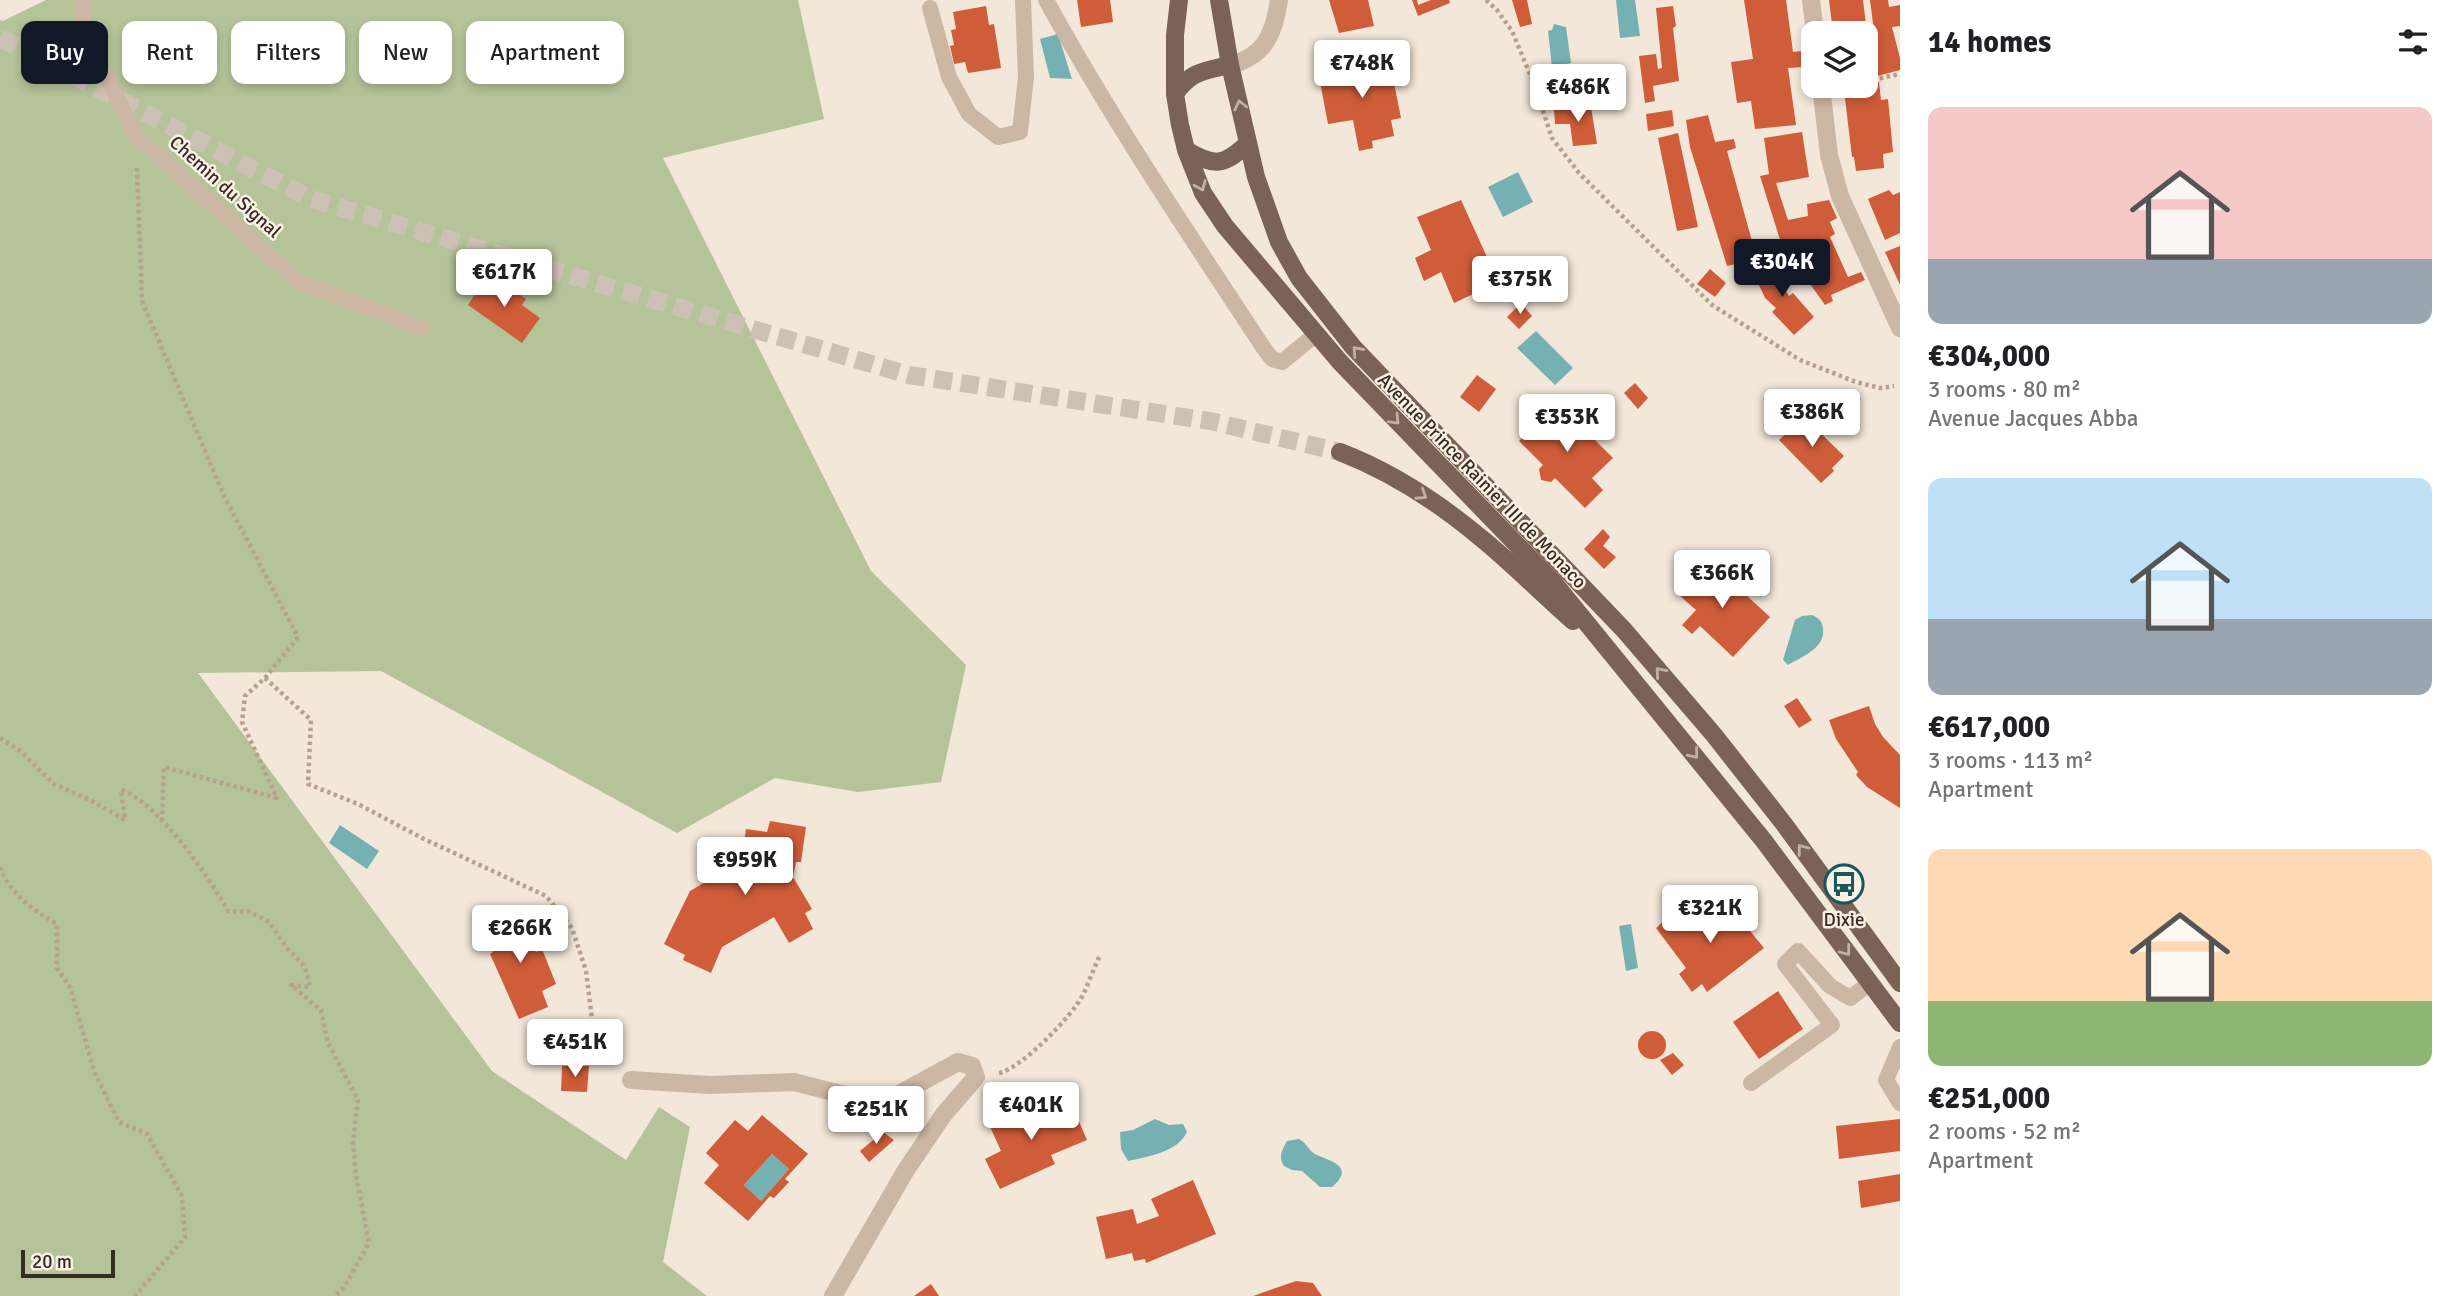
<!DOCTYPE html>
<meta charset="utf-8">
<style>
body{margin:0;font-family:Signika,sans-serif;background:#f6f6f6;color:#202124;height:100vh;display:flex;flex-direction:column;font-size:26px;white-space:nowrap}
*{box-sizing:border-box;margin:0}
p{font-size:23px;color:#757577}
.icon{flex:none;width:38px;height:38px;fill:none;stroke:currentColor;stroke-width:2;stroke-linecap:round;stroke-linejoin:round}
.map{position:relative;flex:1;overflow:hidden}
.details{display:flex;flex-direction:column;background:#fff;width:560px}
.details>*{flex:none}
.banner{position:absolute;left:21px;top:21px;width:665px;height:63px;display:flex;gap:14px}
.buttons{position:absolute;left:1801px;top:21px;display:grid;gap:14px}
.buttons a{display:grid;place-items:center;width:77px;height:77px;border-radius:14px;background:#fff;box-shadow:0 4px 10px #0003;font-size:35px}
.scale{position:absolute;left:21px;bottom:18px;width:94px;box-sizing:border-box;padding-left:7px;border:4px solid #372b26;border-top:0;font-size:19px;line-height:24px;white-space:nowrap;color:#372b26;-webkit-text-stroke:5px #fbf1e5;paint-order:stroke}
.price{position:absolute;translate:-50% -60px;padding:0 16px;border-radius:7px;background:#fff;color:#222;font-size:23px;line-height:46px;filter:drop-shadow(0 2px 4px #0008)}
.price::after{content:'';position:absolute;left:50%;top:42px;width:21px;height:16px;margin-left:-10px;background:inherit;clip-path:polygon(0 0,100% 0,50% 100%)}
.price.current{background:#111827;color:#fff}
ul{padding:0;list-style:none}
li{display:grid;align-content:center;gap:14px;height:371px;padding:0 28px}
li span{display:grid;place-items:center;height:217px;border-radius:14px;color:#555}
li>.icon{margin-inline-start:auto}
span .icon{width:126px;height:126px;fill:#fffc;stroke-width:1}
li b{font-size:30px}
h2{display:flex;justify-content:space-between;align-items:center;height:84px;padding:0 28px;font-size:30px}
.pill{padding:0 24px;border-radius:14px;background:#fff;box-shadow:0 4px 10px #0003;font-size:24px;line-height:63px}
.pill.current{background:#111827;color:#fff}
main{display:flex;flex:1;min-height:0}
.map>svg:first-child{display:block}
</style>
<main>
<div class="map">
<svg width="1900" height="1296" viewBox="0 0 1900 1296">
<rect width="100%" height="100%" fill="#f3e7d9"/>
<path fill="#b5c398" d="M46 0H798L824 119 663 158 871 571 966 665 941 782 858 792 775 778 677 833 381 671 198 673 492 1071 626 1160 659 1107 690 1127 663 1262 707 1296H0V20L3 21Z"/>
<path fill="#75b1b3" d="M1616 0H1635L1640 36 1620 38Z
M1554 24 1566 27 1571 63 1552 67 1548 31 1552 30Z
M1058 34 1072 79 1050 78 1040 39Z
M1518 172 1533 202 1503 217 1488 187Z
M1536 331 1573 368 1555 385 1517 348Z
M1812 615C1818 618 1822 620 1823 628 1826 648 1802 657 1788 665L1783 660 1795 620 1802 616Z
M340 825 379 851 367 869 329 843Z
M1631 924 1638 968 1626 971 1619 926Z
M1155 1119 1169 1125 1183 1124 1187 1132C1178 1152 1147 1157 1128 1161L1121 1149 1120 1132 1133 1130Z
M1299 1139C1307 1143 1308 1150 1315 1154 1328 1161 1357 1165 1332 1187H1320L1302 1171 1292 1170 1284 1166C1278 1157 1282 1150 1287 1141Z
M772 1154 789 1169 761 1201 744 1185Z"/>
<path fill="#d05d3a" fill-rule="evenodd" d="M1077 0H1110L1113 22 1081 27Z
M1329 0H1368L1374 26 1339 33Z
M1412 0H1417L1418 5 1431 0H1449L1450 3 1418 16Z
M1512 0H1527L1532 24 1520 27Z
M1744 0H1786L1793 52 1802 51 1804 67 1788 68 1796 125 1755 129 1751 101 1737 103 1731 62 1753 59Z
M1829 0H1863L1866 25 1833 32Z
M1870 0H1888L1889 7 1900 5V26L1892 27 1900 58V70L1866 79V33L1874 31Z
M986 6 989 25 994 24 1001 68 968 73 965 62 954 64 950 46 954 45 951 30 956 29 953 12Z
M1673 6 1676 26 1673 28 1679 81 1653 86 1655 101 1645 103 1639 56 1656 54 1658 69 1662 68 1656 8Z
M1374 52 1381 80 1393 78 1401 118 1391 120 1394 136 1372 141 1373 148 1359 151 1353 120 1328 124 1320 82 1335 79 1336 83 1341 82 1337 59Z
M1879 82 1881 100 1888 99 1893 152 1883 154 1884 168 1856 171 1854 157H1852L1844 90Z
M1570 106V109L1591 107 1597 144 1573 146 1570 124H1555L1554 109Z
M1672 110 1674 126 1648 131 1646 114Z
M1708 115 1715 142 1734 139 1736 148 1727 151 1757 259 1727 266 1690 147 1686 120Z
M1802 132 1809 177 1776 183 1788 220 1808 216 1807 204 1829 200 1837 218 1830 222 1835 234 1830 237 1848 277 1861 272 1865 280 1831 295 1833 301 1825 305 1781 243 1760 176 1769 174 1764 138Z
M1678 133 1698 227 1677 231 1658 138Z
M1889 190 1893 195 1900 192V233L1885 240 1868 199Z
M1461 200 1497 279 1485 285 1486 288 1454 303 1441 272 1424 281 1415 258 1431 250 1417 217Z
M1900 246V285L1885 252Z
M1769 261 1789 296 1793 293 1814 317 1794 335 1772 312 1776 308 1765 298 1752 270Z
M1710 269 1726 283 1715 297 1697 284Z
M494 279 500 281 526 299 522 305 540 318 522 343 468 305 482 284Z
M1521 303 1532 316 1519 329 1507 317Z
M1477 375 1496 389 1479 412 1460 397Z
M1635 383 1648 398 1638 409 1624 393Z
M1557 402 1613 458 1592 478 1603 490 1585 508 1555 478 1551 482 1541 480 1539 469 1543 465 1519 441Z
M1804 417 1844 456 1832 468 1834 471 1821 483 1779 440Z
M1603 529 1610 537 1603 546 1616 557 1604 569 1584 549Z
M1710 562 1770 617 1733 657 1700 626 1692 634 1682 625 1696 610 1679 595Z
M1797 698 1812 720 1799 728 1784 706Z
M1869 706 1875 724 1883 737 1900 755V808L1867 787 1856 775 1858 772 1836 739 1829 720Z
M770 821 806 827 801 862H796L793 877 812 909 805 913 813 929 789 943 774 917 722 947 711 973 683 960 685 955 664 944 690 891 727 869 724 861 732 847 743 849 746 829 767 832Z
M1722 897 1764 948 1707 992 1702 984 1692 992 1679 974 1686 968 1656 928 1674 912 1684 926Z
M520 913 536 952 542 949 556 984 542 991 548 1007 519 1019 490 954 493 952 482 929Z
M1778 991 1803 1029 1759 1059 1733 1022Z
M1638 1045a14 14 0 1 1 28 0a14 14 0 1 1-28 0Z
M1673 1053 1684 1065 1672 1075 1660 1060Z
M562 1066H589L587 1092 561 1091Z
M1070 1101 1087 1140 1051 1155 1055 1164 1000 1189 985 1159 1001 1151 987 1120 1017 1107 1024 1121Z
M762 1115 808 1154 785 1179 789 1182 774 1198 770 1196 748 1221 704 1183 719 1165 706 1153 735 1120 748 1131ZM772 1154 789 1169 761 1201 744 1185Z
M1900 1119V1151L1839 1159 1836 1126Z
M883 1132 894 1140 869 1162 860 1151Z
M1900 1174V1201L1861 1208 1858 1181Z
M1193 1180 1216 1234 1146 1263 1145 1259 1134 1261 1132 1253 1106 1259 1096 1217 1133 1209 1137 1224 1159 1216 1151 1199Z
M1296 1281 1313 1283 1322 1296H1253Z
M931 1284 939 1296H914Z"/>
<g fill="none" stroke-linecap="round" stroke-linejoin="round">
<path stroke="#cdc1b5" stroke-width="18" stroke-dasharray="18 9" stroke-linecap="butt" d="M0 38 311 199 909 375 1210 421 1340 452"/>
<path stroke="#b8a08e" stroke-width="4.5" stroke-dasharray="3.5 3.5" stroke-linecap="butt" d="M1486 0 1497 10 1512 31 1534 84 1552 138 1579 173 1712 305 1800 360 1856 382 1880 388 1894 386
M1866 81 1900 74
M137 168 142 301 224 496 298 637 265 678 245 696 242 722 277 798 164 767 162 820
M265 678 311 720 308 784 358 804 422 838 546 896 572 928 586 971 597 1058H619
M0 738 19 750 54 784 96 803 125 820 121 790C157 801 210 878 228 911L250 912 269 922 287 948 305 967 310 987 291 985 321 1010 328 1043 358 1100 353 1141 356 1175 369 1243 345 1286 335 1296
M0 867C10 894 33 910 57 924V968L70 987 94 1071 119 1122 147 1134 182 1196 185 1237 135 1296
M999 1073C1022 1068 1071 1017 1083 995 1089 982 1094 968 1100 955"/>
<path stroke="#ccb6a4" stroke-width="16" d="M82 0 85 33 136 136 299 282 422 328
M1046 0C1112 120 1188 233 1263 347L1272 359 1282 362 1315 335
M930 8 949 77 969 114 998 137 1020 132 1026 77 1023 0
M1900 1047 1886 1080 1900 1103
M1751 1083 1832 1025 1785 964 1798 951 1830 986 1850 998 1870 983"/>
<path stroke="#ccb6a4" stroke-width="18" d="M1811 0 1815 33
M1230 65C1265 56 1274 34 1279 0
M1821 86 1829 155 1840 196 1900 328
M631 1080 710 1085 794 1082 860 1099 892 1098 958 1062 972 1066 976 1077 944 1114 906 1170 833 1296"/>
<path stroke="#7a6256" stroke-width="18" d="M1179 0 1175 35V94L1180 125 1186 150 1203 193 1225 226 1340 362 1554 583 1764 841 1900 1023
M1219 0 1230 65 1256 177 1279 242 1299 278 1353 347 1624 630 1714 735 1784 824 1900 983
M1175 94C1191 71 1204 71 1230 65
M1186 150C1215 167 1224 166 1248 143
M1340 452C1392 472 1439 503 1481 538 1513 564 1542 594 1573 621"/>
</g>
<defs><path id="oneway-chevron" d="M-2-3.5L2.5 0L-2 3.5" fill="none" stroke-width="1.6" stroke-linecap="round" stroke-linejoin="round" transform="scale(1.75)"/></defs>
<g stroke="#c1b1a5">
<use href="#oneway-chevron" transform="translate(1240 105) rotate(-103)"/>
<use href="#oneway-chevron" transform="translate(1201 186) rotate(66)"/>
<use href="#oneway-chevron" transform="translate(1357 351) rotate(-132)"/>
<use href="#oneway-chevron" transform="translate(1395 420) rotate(46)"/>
<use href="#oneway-chevron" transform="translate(1422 495) rotate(33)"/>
<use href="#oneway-chevron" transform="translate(1660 672) rotate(-131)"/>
<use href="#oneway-chevron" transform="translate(1694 754) rotate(51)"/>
<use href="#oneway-chevron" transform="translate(1802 849) rotate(-127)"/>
<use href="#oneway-chevron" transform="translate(1846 951) rotate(53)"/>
</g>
<defs>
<g id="bus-ring" transform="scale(2.0125)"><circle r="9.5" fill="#fbf1e5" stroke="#18585c" stroke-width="1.5"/><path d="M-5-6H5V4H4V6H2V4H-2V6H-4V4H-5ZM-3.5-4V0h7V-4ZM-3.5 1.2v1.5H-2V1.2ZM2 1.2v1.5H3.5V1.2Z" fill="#18585c"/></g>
</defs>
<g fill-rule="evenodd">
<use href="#bus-ring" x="1844" y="884"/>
</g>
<g text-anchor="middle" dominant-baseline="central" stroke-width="5" stroke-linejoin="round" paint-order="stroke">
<g font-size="19" fill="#372b26" stroke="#fbf1e5">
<text transform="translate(225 187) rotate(42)">Chemin du Signal</text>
<text transform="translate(1482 481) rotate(46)">Avenue Prince Rainier III de Monaco</text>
</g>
<g font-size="19" fill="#372b26" stroke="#fbf1e5">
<text x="1844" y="920">Dixie</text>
</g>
</g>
</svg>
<div class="buttons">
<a><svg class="icon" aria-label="layers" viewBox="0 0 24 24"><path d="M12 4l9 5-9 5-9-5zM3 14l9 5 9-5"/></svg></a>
</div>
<div class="scale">20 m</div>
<b class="price" style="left:1362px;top:100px">€748K</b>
<b class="price" style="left:1578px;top:124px">€486K</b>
<b class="price current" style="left:1782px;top:299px">€304K</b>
<b class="price" style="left:504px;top:309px">€617K</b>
<b class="price" style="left:1520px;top:316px">€375K</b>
<b class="price" style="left:1812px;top:449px">€386K</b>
<b class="price" style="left:1567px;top:454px">€353K</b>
<b class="price" style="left:1722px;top:610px">€366K</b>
<b class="price" style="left:745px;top:897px">€959K</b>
<b class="price" style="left:1710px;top:945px">€321K</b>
<b class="price" style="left:520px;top:965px">€266K</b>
<b class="price" style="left:575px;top:1079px">€451K</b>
<b class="price" style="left:1031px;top:1142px">€401K</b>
<b class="price" style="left:876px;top:1146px">€251K</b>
<div class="banner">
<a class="pill current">Buy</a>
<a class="pill">Rent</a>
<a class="pill">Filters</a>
<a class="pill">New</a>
<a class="pill">Apartment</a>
</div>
</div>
<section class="details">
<h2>14 homes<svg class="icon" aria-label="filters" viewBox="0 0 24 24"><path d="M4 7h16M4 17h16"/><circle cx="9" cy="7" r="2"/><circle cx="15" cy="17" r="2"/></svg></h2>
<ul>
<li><span style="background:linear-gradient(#f6c9c9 70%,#9aa5b1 0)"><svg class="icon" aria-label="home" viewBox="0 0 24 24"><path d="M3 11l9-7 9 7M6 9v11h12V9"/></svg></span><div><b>€304,000</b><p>3 rooms · 80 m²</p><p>Avenue Jacques Abba</p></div></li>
<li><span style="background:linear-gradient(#bfe0f5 65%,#9aa5b1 0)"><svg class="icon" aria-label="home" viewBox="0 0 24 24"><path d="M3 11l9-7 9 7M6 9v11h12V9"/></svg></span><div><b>€617,000</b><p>3 rooms · 113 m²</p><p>Apartment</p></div></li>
<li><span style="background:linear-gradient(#ffd9b3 70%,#8fb573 0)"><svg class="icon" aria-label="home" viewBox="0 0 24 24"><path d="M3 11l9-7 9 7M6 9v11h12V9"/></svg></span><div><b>€251,000</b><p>2 rooms · 52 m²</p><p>Apartment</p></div></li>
</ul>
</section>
</main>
